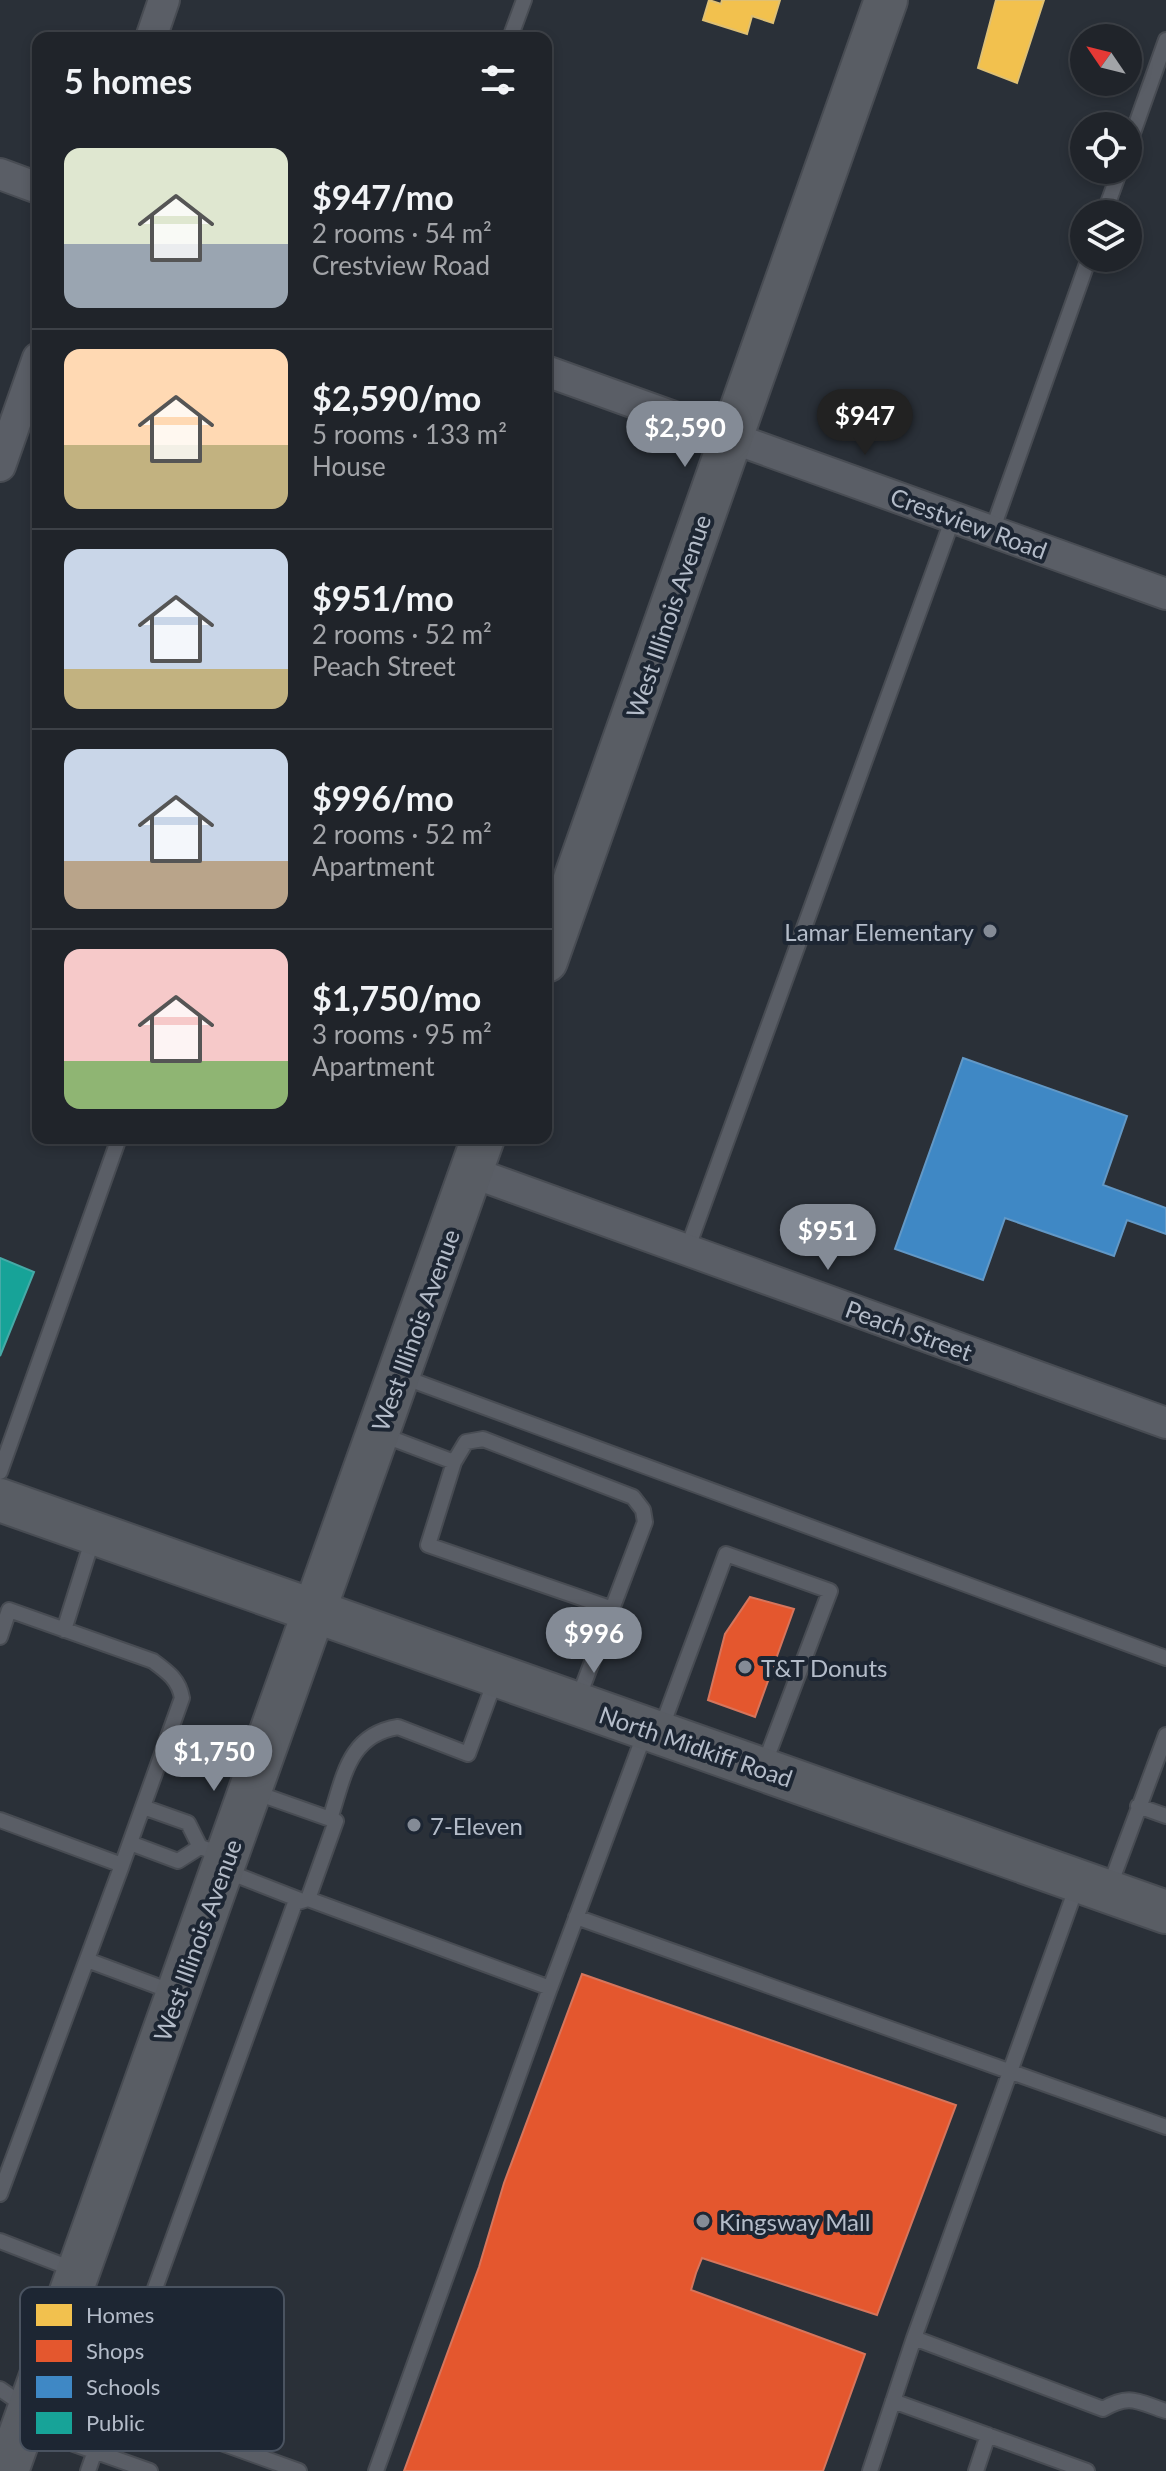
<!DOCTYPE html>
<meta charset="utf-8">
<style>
body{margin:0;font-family:Lato,sans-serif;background:#2d3036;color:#f1f3f6;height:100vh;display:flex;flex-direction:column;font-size:30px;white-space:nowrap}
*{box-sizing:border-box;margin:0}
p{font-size:26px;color:#a2a4a8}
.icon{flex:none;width:44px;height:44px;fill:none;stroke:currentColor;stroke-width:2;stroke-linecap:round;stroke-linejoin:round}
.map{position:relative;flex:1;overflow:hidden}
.sheet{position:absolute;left:32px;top:32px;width:520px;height:1112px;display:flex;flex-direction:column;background:#20242a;border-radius:16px;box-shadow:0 4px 12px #0003,0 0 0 2px #3d4147}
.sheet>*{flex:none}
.needle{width:52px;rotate:305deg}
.controls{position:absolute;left:1070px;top:24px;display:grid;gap:16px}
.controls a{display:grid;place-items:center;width:72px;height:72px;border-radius:50%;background:#20242a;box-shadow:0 4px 12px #0003,0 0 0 2px #3d4147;font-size:40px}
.price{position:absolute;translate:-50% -68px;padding:0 18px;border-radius:28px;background:#848b96;color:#fff;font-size:26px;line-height:52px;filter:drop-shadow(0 2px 4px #0008)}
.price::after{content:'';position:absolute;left:50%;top:48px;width:24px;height:18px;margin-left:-12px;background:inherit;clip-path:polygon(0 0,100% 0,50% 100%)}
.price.selected{background:#222;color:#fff}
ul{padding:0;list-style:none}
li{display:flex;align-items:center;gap:24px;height:200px;padding:0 32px}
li+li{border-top:2px solid #3d4147}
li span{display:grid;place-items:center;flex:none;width:224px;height:160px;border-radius:16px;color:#555}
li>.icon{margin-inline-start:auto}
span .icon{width:96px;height:96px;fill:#fffc;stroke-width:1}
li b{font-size:34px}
h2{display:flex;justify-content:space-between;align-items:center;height:96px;padding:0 32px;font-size:34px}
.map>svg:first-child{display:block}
</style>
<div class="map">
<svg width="1166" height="2471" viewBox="0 0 1166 2471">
<rect width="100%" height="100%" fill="#2a3038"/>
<path fill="#f2c14e" stroke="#dfc073" stroke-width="2" d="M709 0 721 4 722 0H780L773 23 752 16 747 34 703 20Z
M996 0H1044L1017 83 978 68Z"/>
<path fill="#e4572e" stroke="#d6755c" stroke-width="2" d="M750 1597 794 1609 755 1717 708 1700 725 1634Z
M582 1974 956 2105 877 2315 702 2258 696 2273 691 2290 865 2354 823 2471H404L479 2267 504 2183Z"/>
<path fill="#3f88c5" stroke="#6298c6" stroke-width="2" d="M963 1058 1127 1116 1103 1185 1166 1208V1234L1127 1220 1114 1256 1005 1218 983 1280 895 1249Z"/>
<path fill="#17a398" stroke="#46aaa7" stroke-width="2" d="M0 1258 34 1272 0 1356Z"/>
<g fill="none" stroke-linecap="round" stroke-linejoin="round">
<g stroke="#484c53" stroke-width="18">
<path id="service" d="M510 38 524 0
M1128 147 1166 40
M1104 214 1120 170
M992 531 1089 258
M687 1250 953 518
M403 1377 1166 1658
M380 1434 454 1462 466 1442 483 1439 633 1497 643 1510 645 1522 578 1699
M454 1462 428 1545 613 1609
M0 1472 119 1138
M64 1630 93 1538
M0 1637 9 1610 153 1661C168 1672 179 1680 182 1698L122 1865 0 1820
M661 1729 726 1554 830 1591 764 1765
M254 1792 336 1821 308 1899
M1138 1806 1166 1816
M143 1807 188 1823 200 1847 224 1855
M330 1819C344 1777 348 1735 398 1727L468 1754 496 1678
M130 1843 178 1861 200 1847
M226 1871 300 1900
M1109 1888 1166 1735
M576 1917 1166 2127
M87 1960 173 1992
M0 2194 122 1865
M0 2241 75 2270
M914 2338 1103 2409C1130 2393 1138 2402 1166 2411
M44 2379 299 2471
M0 2389 26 2407
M893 2401 1087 2471
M113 2404 295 1903 308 1899 550 1988 646 1730
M26 2427 150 2471
M88 2471 95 2451
M376 2471 550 1988
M870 2471 914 2338 1078 1883
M976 2471 988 2435"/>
</g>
<g stroke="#484c53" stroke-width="34">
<path id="minor" d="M151 38 164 0
M0 174 38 188
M546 371 1166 594
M0 466 38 358
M471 1172 1166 1423"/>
</g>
<g stroke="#484c53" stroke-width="46">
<path id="secondary" d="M546 961 886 0
M0 1500 1166 1912
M7 2471 483 1138"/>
</g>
<use href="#service" stroke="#5a5e66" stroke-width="14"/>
<use href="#minor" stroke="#5a5e66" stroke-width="30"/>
<use href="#secondary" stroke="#595d64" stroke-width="42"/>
</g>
<g fill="#848b96" stroke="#1d2633" stroke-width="3">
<circle cx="990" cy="931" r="8"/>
<circle cx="745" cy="1667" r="8"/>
<circle cx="414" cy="1825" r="8"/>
<circle cx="703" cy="2221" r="8"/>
</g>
<g text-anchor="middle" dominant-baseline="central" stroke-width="8" stroke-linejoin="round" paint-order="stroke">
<g font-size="24" fill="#b4bcc9" stroke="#1d2633">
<text transform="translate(969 523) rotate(20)">Crestview Road</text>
<text transform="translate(668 616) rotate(-71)">West Illinois Avenue</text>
<text transform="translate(415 1330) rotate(-70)">West Illinois Avenue</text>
<text transform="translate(909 1330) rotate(20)">Peach Street</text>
<text transform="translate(696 1746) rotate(19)">North Midkiff Road</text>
<text transform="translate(197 1940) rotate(-70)">West Illinois Avenue</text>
</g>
<g font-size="24" fill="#b4bcc9" stroke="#1d2633" text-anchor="start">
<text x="974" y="931" text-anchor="end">Lamar Elementary</text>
<text x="761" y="1667">T&amp;T Donuts</text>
<text x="430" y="1825">7-Eleven</text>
<text x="719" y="2221">Kingsway Mall</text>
</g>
</g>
<rect x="20" y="2287" width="264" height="164" rx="12" fill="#1d2633" stroke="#4a5360" stroke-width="2"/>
<rect x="36" y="2304" width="36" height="22" fill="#f2c14e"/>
<rect x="36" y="2340" width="36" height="22" fill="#e4572e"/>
<rect x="36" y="2376" width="36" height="22" fill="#3f88c5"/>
<rect x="36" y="2412" width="36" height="22" fill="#17a398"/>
<g font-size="22" fill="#b4bcc9">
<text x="86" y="2323">Homes</text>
<text x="86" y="2359">Shops</text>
<text x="86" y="2395">Schools</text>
<text x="86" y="2431">Public</text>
</g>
</svg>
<div class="controls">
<a><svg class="needle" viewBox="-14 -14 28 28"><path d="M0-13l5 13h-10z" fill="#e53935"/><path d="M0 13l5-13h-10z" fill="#a2a4a8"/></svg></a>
<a><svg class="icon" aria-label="locate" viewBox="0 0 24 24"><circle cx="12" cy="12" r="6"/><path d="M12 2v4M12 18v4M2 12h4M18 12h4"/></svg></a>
<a><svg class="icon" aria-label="layers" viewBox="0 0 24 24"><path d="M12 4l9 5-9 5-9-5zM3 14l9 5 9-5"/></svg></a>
</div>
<b class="price selected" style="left:865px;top:457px">$947</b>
<b class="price" style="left:685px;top:469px">$2,590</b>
<b class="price" style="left:828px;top:1272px">$951</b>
<b class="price" style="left:594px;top:1675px">$996</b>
<b class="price" style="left:214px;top:1793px">$1,750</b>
<section class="sheet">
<h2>5 homes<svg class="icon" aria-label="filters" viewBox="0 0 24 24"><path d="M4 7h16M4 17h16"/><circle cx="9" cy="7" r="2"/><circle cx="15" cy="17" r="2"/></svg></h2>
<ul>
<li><span style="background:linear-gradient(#dfe7d0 60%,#9aa5b1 0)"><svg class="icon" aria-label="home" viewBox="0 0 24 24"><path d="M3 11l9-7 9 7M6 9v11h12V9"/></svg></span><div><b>$947/mo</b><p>2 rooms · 54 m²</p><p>Crestview Road</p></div></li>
<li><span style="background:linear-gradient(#ffd9b3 60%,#c2b280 0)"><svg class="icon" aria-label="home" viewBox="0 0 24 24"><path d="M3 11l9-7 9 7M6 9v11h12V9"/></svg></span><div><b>$2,590/mo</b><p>5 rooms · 133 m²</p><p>House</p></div></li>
<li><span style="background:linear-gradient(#c9d6e8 75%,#c2b280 0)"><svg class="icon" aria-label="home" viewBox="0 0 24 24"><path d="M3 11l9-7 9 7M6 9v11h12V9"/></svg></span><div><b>$951/mo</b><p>2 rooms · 52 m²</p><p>Peach Street</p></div></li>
<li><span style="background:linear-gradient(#c9d6e8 70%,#b9a48a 0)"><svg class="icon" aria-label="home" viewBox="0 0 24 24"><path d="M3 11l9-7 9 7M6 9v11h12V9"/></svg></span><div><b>$996/mo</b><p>2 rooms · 52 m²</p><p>Apartment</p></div></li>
<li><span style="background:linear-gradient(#f6c9c9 70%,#8fb573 0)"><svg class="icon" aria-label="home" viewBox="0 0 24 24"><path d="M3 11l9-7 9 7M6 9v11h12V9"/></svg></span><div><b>$1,750/mo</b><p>3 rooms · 95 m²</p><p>Apartment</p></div></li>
</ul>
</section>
</div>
